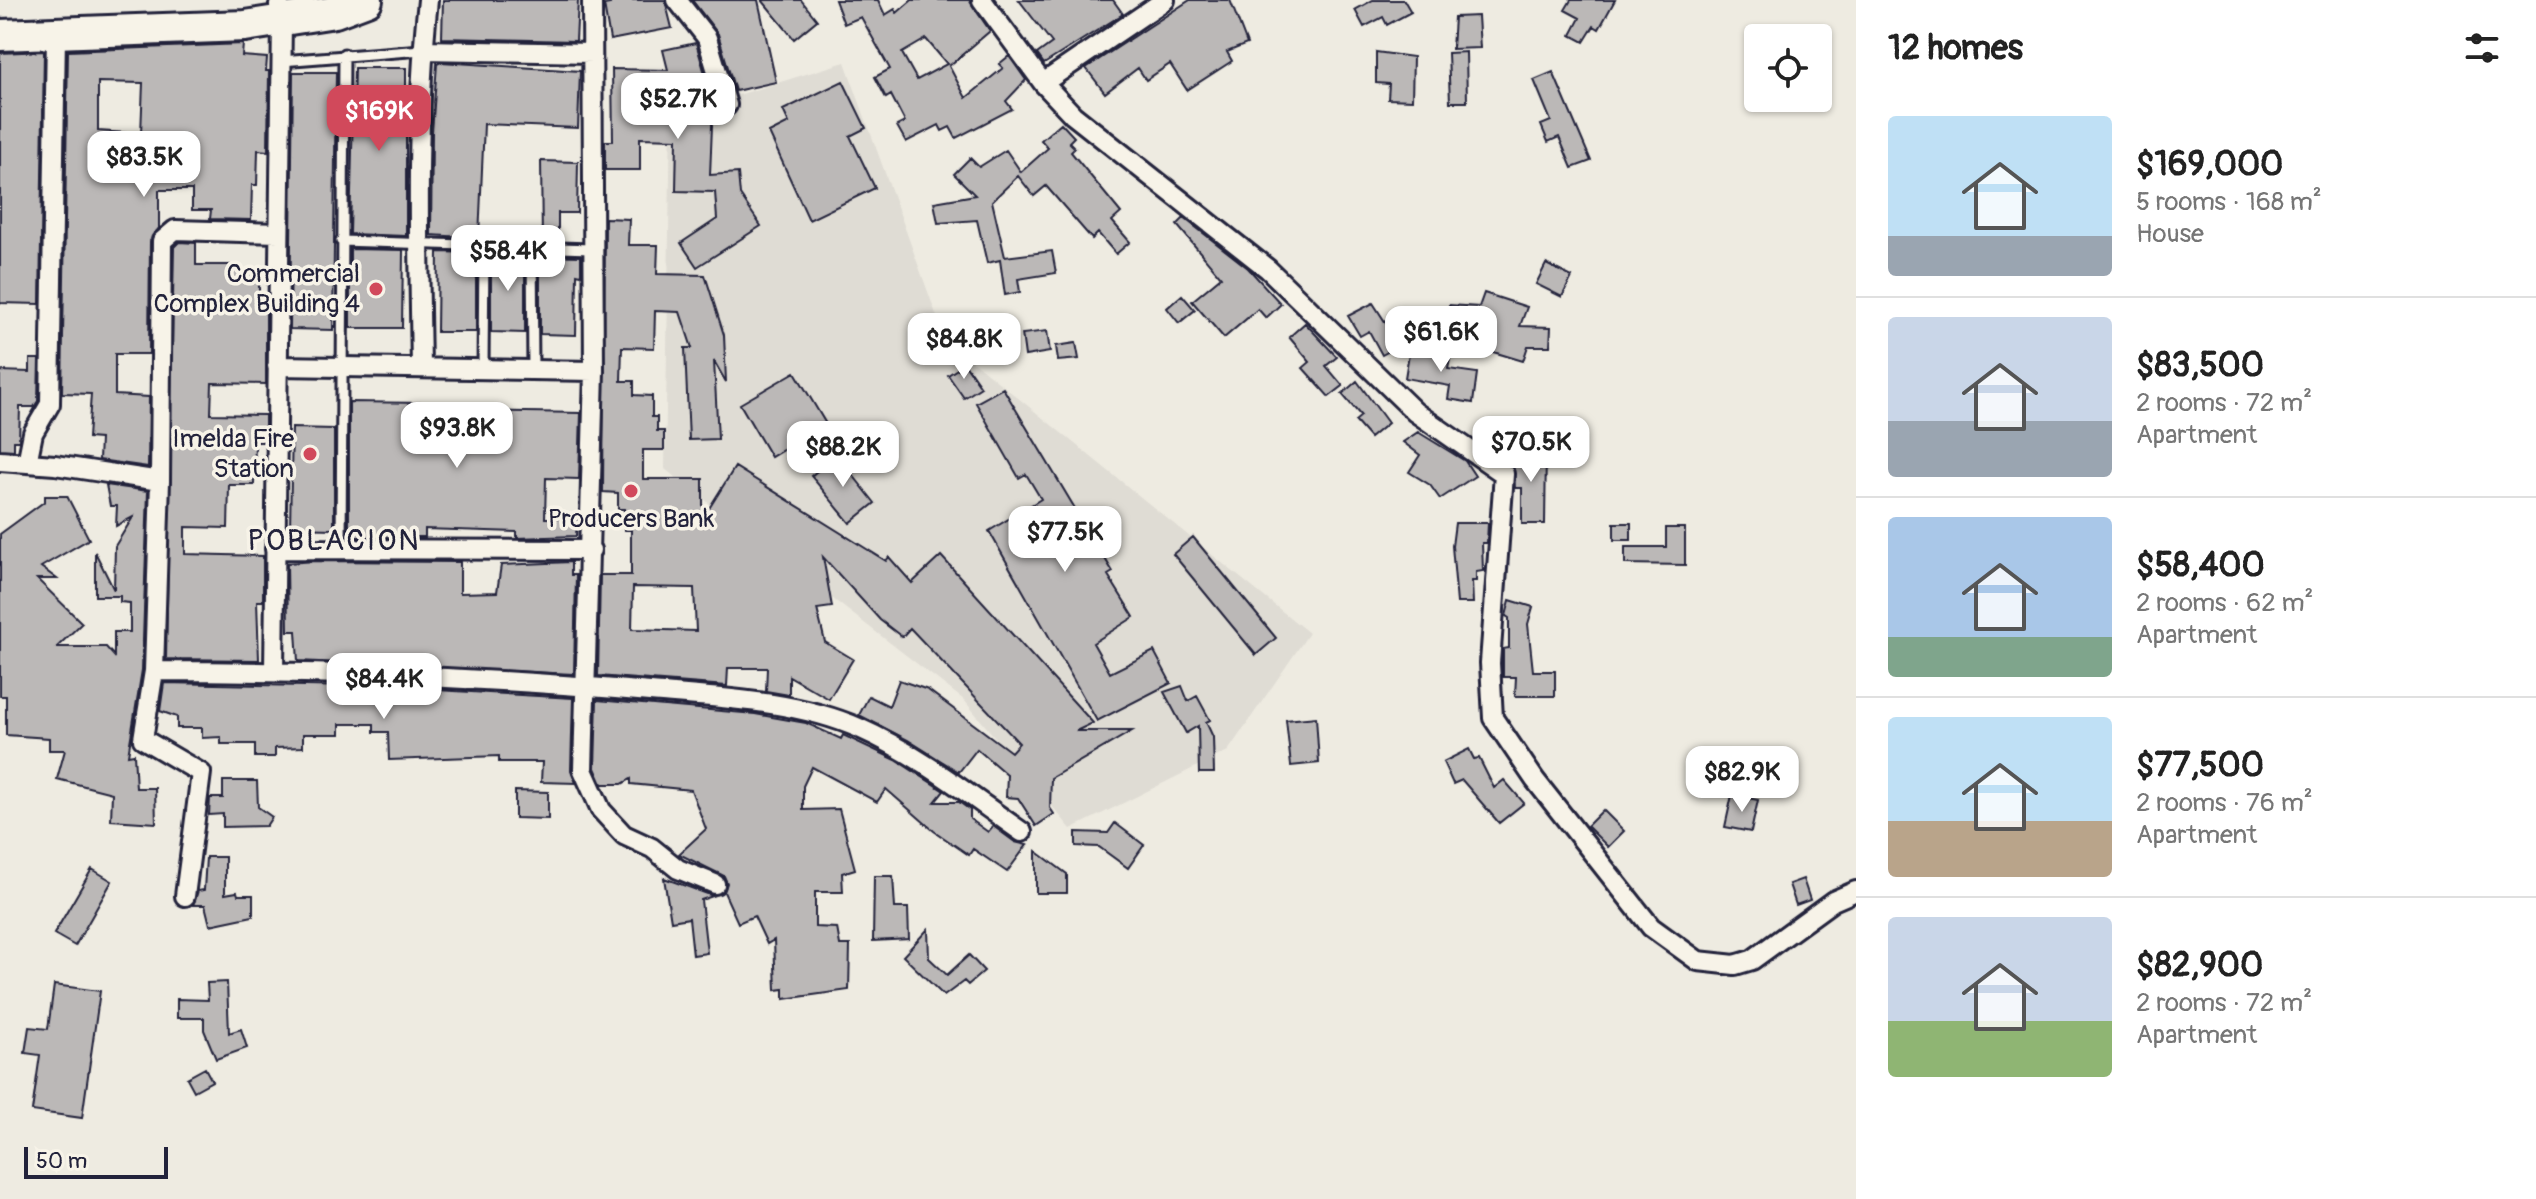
<!DOCTYPE html>
<meta charset="utf-8">
<style>
body{margin:0;font-family:Pangolin,sans-serif;background:#f2f2f2;color:#222;height:100vh;display:flex;flex-direction:column;font-size:30px;white-space:nowrap}
*{box-sizing:border-box;margin:0}
p{font-size:26px;color:#767676}
.icon{flex:none;width:44px;height:44px;fill:none;stroke:currentColor;stroke-width:2;stroke-linecap:round;stroke-linejoin:round}
.map{position:relative;flex:1;overflow:hidden}
.side{display:flex;flex-direction:column;background:#fff;width:680px}
.side>*{flex:none}
.fabs{position:absolute;left:1744px;top:24px;display:grid;gap:16px}
.fabs a{display:grid;place-items:center;width:88px;height:88px;border-radius:8px;background:#fff;box-shadow:0 2px 6px #0004;font-size:40px}
.scale{position:absolute;left:24px;bottom:20px;width:144px;box-sizing:border-box;padding-left:8px;border:4px solid #22223b;border-top:0;font-size:22px;line-height:28px;white-space:nowrap;color:#22223b;-webkit-text-stroke:6px #f7f3e8;paint-order:stroke}
.price{position:absolute;translate:-50% -68px;padding:0 18px;border-radius:16px;background:#fff;color:#222;font-size:26px;line-height:52px;filter:drop-shadow(0 2px 4px #0008)}
.price::after{content:'';position:absolute;left:50%;top:48px;width:24px;height:18px;margin-left:-12px;background:inherit;clip-path:polygon(0 0,100% 0,50% 100%)}
.price.selected{background:#d1495b;color:#fff}
ul{padding:0;list-style:none}
li{display:flex;align-items:center;gap:24px;height:200px;padding:0 32px}
li+li{border-top:2px solid #e0e0e0}
li span{display:grid;place-items:center;flex:none;width:224px;height:160px;border-radius:8px;color:#555}
li>.icon{margin-inline-start:auto}
span .icon{width:96px;height:96px;fill:#fffc;stroke-width:1}
li b{font-size:34px}
h2{display:flex;justify-content:space-between;align-items:center;height:96px;padding:0 32px;font-size:34px}
main{display:flex;flex:1;min-height:0}
.map>svg:first-child{display:block}
</style>
<main>
<div class="map">
<svg width="1856" height="1199" viewBox="0 0 1856 1199">
<rect width="100%" height="100%" fill="#eeebe1"/>
<filter id="ink" filterUnits="userSpaceOnUse"><feTurbulence type="fractalNoise" baseFrequency=".0125" numOctaves="2"/><feDisplacementMap in="SourceGraphic" scale="16" xChannelSelector="R" yChannelSelector="G"/><feConvolveMatrix kernelMatrix="1 2 1 2 8 2 1 2 1" color-interpolation-filters="sRGB"/></filter>
<g filter="url(#ink)">
<path fill="#dfdcd4" d="M845 62 945 339 1309 633 1228 751 1071 829 964 700 665 469 671 116Z"/>
<path fill="#bbb8b7" stroke="#22223b" stroke-width="2" fill-rule="evenodd" d="M443 0H578L576 41 442 38Z
M609 0H665L672 28 610 40 604 5 610 4Z
M692 0H758L776 82 735 91 718 34Z
M762 0H801L817 20 794 39Z
M835 0H878L885 15 895 9 897 13 912 0H969L990 31 949 66 966 98 1003 68 999 64 1009 56 1026 80 1006 101 1012 109 956 138 950 127 942 131 939 125 906 142 897 126 905 122 891 95 886 98 875 77 890 69 861 17 844 24ZM926 39 947 64 917 80 902 53Z
M1019 0H1113L1123 14 1044 64 1037 54 1052 43Z
M1190 0H1230L1247 44 1227 52 1232 61 1187 90 1170 64 1146 80 1138 68 1105 93 1086 68Z
M1373 0H1404L1411 12 1387 25 1383 17 1364 27 1355 10Z
M1571 0H1615L1599 29 1594 26 1584 42 1571 35 1580 18 1565 10Z
M1478 16 1480 48 1452 49 1454 17Z
M696 43 713 101 710 175 738 173 740 195 761 226 697 267 681 243 717 219 715 192 676 191 677 139 640 138V170H605V141H613L612 69 668 70 663 50Z
M243 44 242 56 267 58 266 71H269L268 151 258 150 257 185H252L251 220 210 219 211 210H192V190H159V228L150 241 149 354H115V395L149 397 148 467 99 460 100 439 88 438 91 394 62 393 68 51ZM98 82 143 83 141 134 98 131Z
M44 51 40 304 0 303V53Z
M1376 52 1413 57 1412 100 1388 99 1389 84 1376 83Z
M1466 52 1467 102H1450L1448 53Z
M441 62 580 71 578 128 484 124 479 238 431 235 432 132 437 64Z
M354 68H406V236L350 234Z
M293 72H336L333 330 290 329Z
M1553 72 1591 161 1572 168 1559 137 1548 142 1541 125 1551 121 1534 80Z
M843 81 866 128 850 136 875 188 809 220 769 133 789 123 783 110Z
M1061 123 1074 137 1069 142 1075 148 1071 152 1121 213 1112 221 1130 242 1116 254 1098 233 1092 239 1046 186 1034 196 1018 176 992 201 1005 257 1052 251 1056 273 1018 279 1020 292 1005 295 1000 260 987 263 977 220 938 223 934 202 975 195 954 174 970 158 979 167 1006 150 1021 172 1048 148 1041 140Z
M541 161 578 162 577 213H558V240H542Z
M605 218 629 219 628 245H658L657 274 705 275 724 335 726 382 714 361 718 439 689 440 685 348H692L680 312 655 311 654 348 622 347 621 381H634V395L652 396V417H657V431H664V450H643V479H703V518L735 467 886 561 889 557 912 583 941 556 1093 723 1076 731H1132L1051 778 1050 808 1054 814 1036 826 1018 798 1006 797 1007 775 977 749 959 772 908 740 859 715 869 696 889 706 899 680 928 690 1011 752 1019 743 910 628 902 637 880 620 823 557 832 607 817 609 825 642 853 659 829 699 789 676V695L766 691 767 668H728L727 686 598 676 600 575H631V530H624V509H618V493L603 492ZM633 587 694 588 696 631 632 629Z
M1184 218 1248 268 1281 304 1266 318 1258 309 1224 338 1192 301 1221 277 1177 225Z
M179 242 196 243V265H238V270H259V309H266V384L212 383 211 414 265 415V442H255L254 485H229L228 528 185 527V554L263 556V601H257L259 660 166 659 174 247Z
M350 249 403 250 402 328H350Z
M438 252 476 253V332H437Z
M491 253 525 254V333L491 332Z
M540 255 581 256V275L577 274 576 335 540 334Z
M1546 264 1572 277 1562 297 1536 284Z
M1484 293 1527 307 1520 326 1551 327 1550 346H1528L1523 361 1490 351 1495 339 1447 336 1449 305 1479 307Z
M1182 295 1195 310 1179 323 1167 308Z
M1373 303 1400 345 1382 355 1369 331 1360 336 1348 316Z
M1305 323 1337 357 1326 366 1343 386 1329 397 1303 368 1310 362 1289 337Z
M1047 331 1050 352 1025 356 1022 334Z
M1076 343 1079 359 1058 361 1056 346Z
M1410 347 1451 354 1448 369 1477 373 1473 403 1448 399 1450 386 1405 378Z
M30 359H39L38 401 34 407H20L19 441H14V450L0 449V371L30 372Z
M965 364 981 387 964 398 948 375Z
M795 372 826 424 771 457 740 404Z
M1357 381 1388 423 1370 438 1355 421 1361 416 1342 394Z
M1003 388 1113 572 1108 575 1134 617 1093 643 1110 673 1154 651 1171 683 1097 721 989 531 1041 499 1026 474 1019 478 976 403Z
M349 402 426 403V410L581 413 579 479 546 478 545 518H577L576 536 517 538V532L425 529V537H349Z
M292 428 334 429V529L290 528Z
M1418 432 1465 461 1475 476 1440 499 1430 485 1409 472 1420 455 1403 442Z
M1512 450H1546L1545 524H1522V488H1515Z
M837 455 875 503 850 523 811 476Z
M106 485 148 491 142 670 128 755 134 754 136 788H155L156 823 111 820 112 793 57 779 65 750H49V738L6 735V696H0V534L45 501V496H67L89 539 41 567 57 579H37L82 623 57 647H106L114 656V632H130V603L120 602V596H95V552L114 590 115 546 133 517 116 526 117 506H110Z
M1455 523H1488L1487 543H1482L1483 571 1476 572V581H1472L1473 603H1457L1452 546Z
M1614 523H1631V540H1614Z
M1666 528H1685V565L1625 564V547H1666Z
M1193 537 1276 638 1256 655 1173 554Z
M316 561 460 562V593L497 592 501 565 571 562V575H576L574 674 298 661 296 631H288L287 563Z
M1510 600 1533 607 1528 624 1533 671H1555V696H1515L1516 677H1503V649L1509 648V618L1506 616Z
M164 683 402 688 573 698 571 770 576 783 541 782 542 762H499V756L389 760 388 732H374V724H340V734H303V747L275 748V757H255V744H221V737L202 738V728H177V717L160 711Z
M1182 686 1188 701 1197 696 1210 720 1206 722 1213 737 1214 773H1199L1198 726 1186 733 1164 692Z
M597 700 755 714 806 723 841 739 843 735 896 760 944 791 935 802H959L970 810V819L988 832 993 826 1015 842 1027 845 1007 872 973 849 969 855 934 831 886 789 877 802 812 767 803 786V810L839 809 855 869 842 873 843 892H815V927L837 928 840 945H850L849 990 784 999V989L776 990 774 940 767 944 754 916 738 923 724 892 727 883 724 876 679 854 706 829 691 790 631 784V779L622 784H602L595 768Z
M1316 717 1319 763 1291 766 1286 720Z
M1469 749 1474 759 1479 758 1494 788 1504 780 1524 803 1499 823 1462 780 1453 784 1443 762Z
M223 781H257L258 807 272 817 266 826 223 827V814L209 815 210 798H223Z
M515 791 548 792V819L515 818Z
M1732 795 1758 800 1751 832 1725 827Z
M1603 810 1624 831 1608 847 1587 826Z
M1115 823 1144 845 1128 868 1099 847 1076 846V832L1108 833Z
M1036 851 1067 874V893H1036Z
M206 857H225V894L237 892 238 895H253V916L210 925 205 905H193L198 891 204 890Z
M92 869 112 881 75 946 54 934Z
M874 876H893L895 908H908L909 939 873 941Z
M664 878 713 896 701 900 707 953 693 955 689 918 671 921Z
M1803 879 1810 900 1796 905 1789 884Z
M928 929 929 958 947 975 969 955 984 971 968 985 964 981 944 996 903 956Z
M227 982 229 1033 241 1029 247 1048 216 1059 204 1030V1018H177V999L208 1000 207 983Z
M54 985 100 991 82 1118 32 1111 40 1055 25 1053 29 1027 48 1029Z
M205 1068 212 1081 194 1091 187 1078Z"/>
<g fill="none" stroke-linecap="round" stroke-linejoin="round">
<g stroke="#22223b" stroke-width="15">
<path id="service" d="M281 61 422 50
M341 241 591 249
M532 247 533 370
M483 369 484 244
M341 548 344 54"/>
</g>
<g stroke="#22223b" stroke-width="24">
<path id="minor" d="M592 0 594 371 583 770 601 810 624 835 652 848 678 869 715 884
M677 0 707 38 727 105
M982 0 1043 83 1073 115 1268 269 1415 412 1504 474 1490 663 1493 718 1535 780 1651 927 1698 961 1735 965 1752 960 1833 901 1856 891
M422 50 592 53
M1043 83 1165 0
M277 366 594 371
M421 367C419 245 415 122 428 0
M0 461 55 465 160 481
M27 463 33 433 50 404 56 34
M275 549 591 550
M154 671C319 671 486 677 650 692 719 698 795 700 859 728 918 754 969 795 1022 832
M274 671 282 20 279 5
M185 896 201 773 143 739 154 671 160 481 162 241 175 230 278 233"/>
</g>
<g stroke="#22223b" stroke-width="36">
<path id="trunk" d="M0 35 245 26 335 12 367 0"/>
</g>
<use href="#service" stroke="#f7f3e8" stroke-width="9"/>
<use href="#minor" stroke="#f7f3e8" stroke-width="18"/>
<use href="#trunk" stroke="#f7f3e8" stroke-width="30"/>
</g>
</g>
<g fill="#d1495b" stroke="#f7f3e8" stroke-width="3">
<circle cx="376" cy="289" r="8"/>
<circle cx="310" cy="454" r="8"/>
<circle cx="631" cy="491" r="8"/>
</g>
<g text-anchor="middle" dominant-baseline="central" stroke-width="7" stroke-linejoin="round" paint-order="stroke">
<g font-size="26" fill="#22223b" stroke="#f7f3e8" text-anchor="end">
<text x="360" y="274">Commercial<tspan x="360" dy="30">Complex Building 4</tspan></text>
<text x="294" y="439">Imelda Fire<tspan x="294" dy="30">Station</tspan></text>
<text x="631" y="519" text-anchor="middle">Producers Bank</text>
</g>
<g font-size="30" letter-spacing="2" fill="#22223b" stroke="#f7f3e8">
<text x="334" y="540">POBLACION</text>
</g>
</g>
</svg>
<div class="fabs">
<a><svg class="icon" aria-label="locate" viewBox="0 0 24 24"><circle cx="12" cy="12" r="6"/><path d="M12 2v4M12 18v4M2 12h4M18 12h4"/></svg></a>
</div>
<div class="scale">50 m</div>
<b class="price" style="left:678px;top:141px">$52.7K</b>
<b class="price selected" style="left:379px;top:153px">$169K</b>
<b class="price" style="left:144px;top:199px">$83.5K</b>
<b class="price" style="left:508px;top:293px">$58.4K</b>
<b class="price" style="left:1441px;top:374px">$61.6K</b>
<b class="price" style="left:964px;top:381px">$84.8K</b>
<b class="price" style="left:457px;top:470px">$93.8K</b>
<b class="price" style="left:1531px;top:484px">$70.5K</b>
<b class="price" style="left:843px;top:489px">$88.2K</b>
<b class="price" style="left:1065px;top:574px">$77.5K</b>
<b class="price" style="left:384px;top:721px">$84.4K</b>
<b class="price" style="left:1742px;top:814px">$82.9K</b>
</div>
<section class="side">
<h2>12 homes<svg class="icon" aria-label="filters" viewBox="0 0 24 24"><path d="M4 7h16M4 17h16"/><circle cx="9" cy="7" r="2"/><circle cx="15" cy="17" r="2"/></svg></h2>
<ul>
<li><span style="background:linear-gradient(#bfe0f5 75%,#9aa5b1 0)"><svg class="icon" aria-label="home" viewBox="0 0 24 24"><path d="M3 11l9-7 9 7M6 9v11h12V9"/></svg></span><div><b>$169,000</b><p>5 rooms · 168 m²</p><p>House</p></div></li>
<li><span style="background:linear-gradient(#c9d6e8 65%,#9aa5b1 0)"><svg class="icon" aria-label="home" viewBox="0 0 24 24"><path d="M3 11l9-7 9 7M6 9v11h12V9"/></svg></span><div><b>$83,500</b><p>2 rooms · 72 m²</p><p>Apartment</p></div></li>
<li><span style="background:linear-gradient(#a9c7e8 75%,#7fa58c 0)"><svg class="icon" aria-label="home" viewBox="0 0 24 24"><path d="M3 11l9-7 9 7M6 9v11h12V9"/></svg></span><div><b>$58,400</b><p>2 rooms · 62 m²</p><p>Apartment</p></div></li>
<li><span style="background:linear-gradient(#bfe0f5 65%,#b9a48a 0)"><svg class="icon" aria-label="home" viewBox="0 0 24 24"><path d="M3 11l9-7 9 7M6 9v11h12V9"/></svg></span><div><b>$77,500</b><p>2 rooms · 76 m²</p><p>Apartment</p></div></li>
<li><span style="background:linear-gradient(#c9d6e8 65%,#8fb573 0)"><svg class="icon" aria-label="home" viewBox="0 0 24 24"><path d="M3 11l9-7 9 7M6 9v11h12V9"/></svg></span><div><b>$82,900</b><p>2 rooms · 72 m²</p><p>Apartment</p></div></li>
</ul>
</section>
</main>
